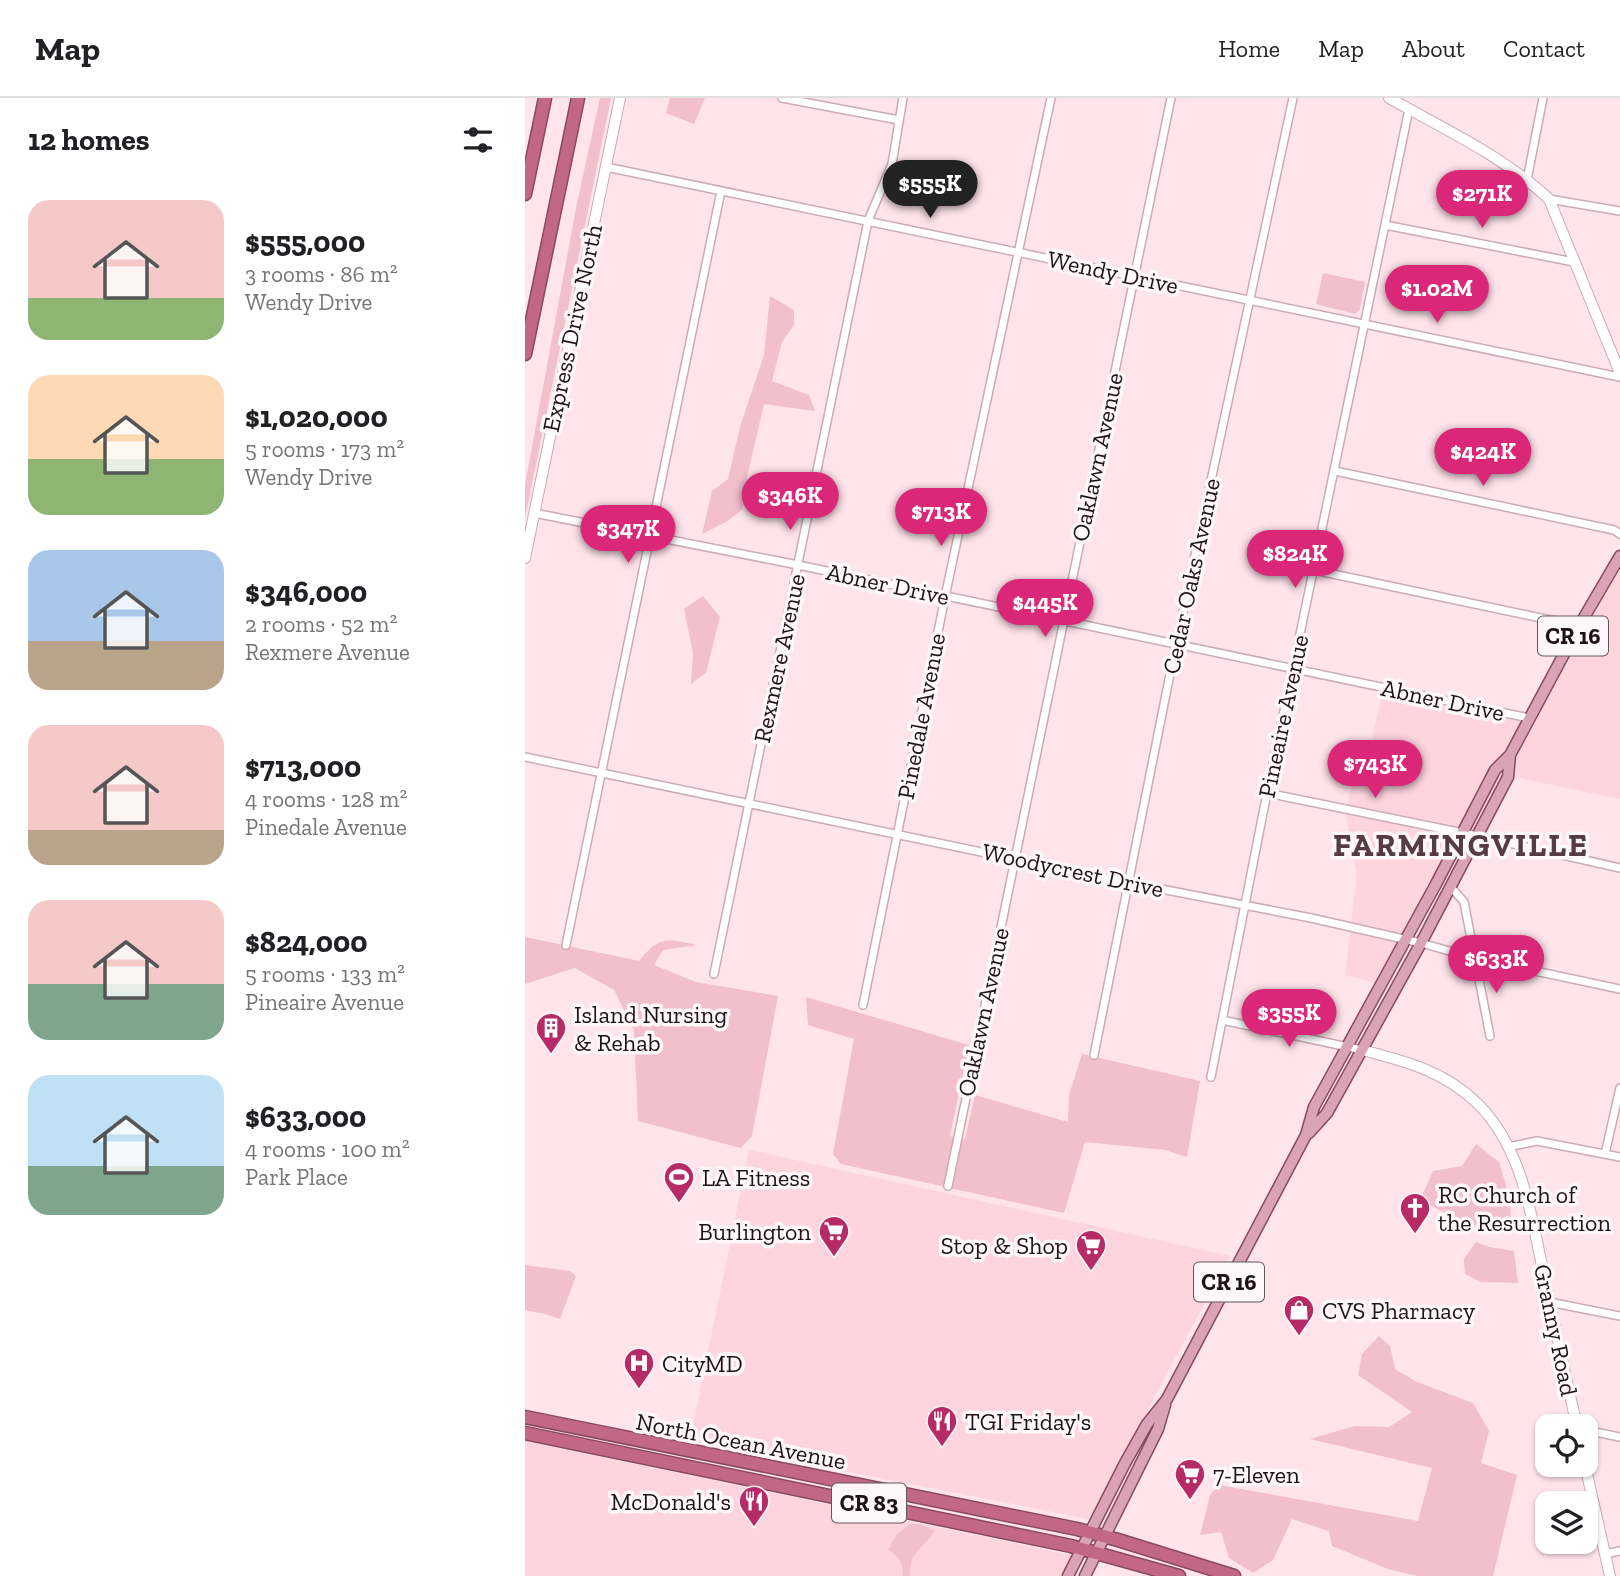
<!DOCTYPE html>
<meta charset="utf-8">
<style>
body{margin:0;font-family:"Zilla Slab",serif;background:#f6f6f6;color:#202124;height:100vh;display:flex;flex-direction:column;font-size:26px;white-space:nowrap}
*{box-sizing:border-box;margin:0}
p{font-size:23px;color:#757577}
.icon{flex:none;width:38px;height:38px;fill:none;stroke:currentColor;stroke-width:2;stroke-linecap:round;stroke-linejoin:round}
.map{position:relative;flex:1;overflow:hidden}
.drawer{display:flex;flex-direction:column;background:#fff;width:525px}
.drawer>*{flex:none}
.fabs{position:absolute;left:1010px;top:1316px;display:grid;gap:14px}
.fabs a{display:grid;place-items:center;width:63px;height:63px;border-radius:14px;background:#fff;box-shadow:0 2px 5px #0004;font-size:35px}
.price{position:absolute;translate:-50% -60px;padding:0 16px;border-radius:24px;background:#db2777;color:#fff;font-size:23px;line-height:46px;filter:drop-shadow(0 2px 4px #0008)}
.price::after{content:'';position:absolute;left:50%;top:42px;width:21px;height:16px;margin-left:-10px;background:inherit;clip-path:polygon(0 0,100% 0,50% 100%)}
.price.selected{background:#222;color:#fff}
ul{padding:0;list-style:none}
li{display:flex;align-items:center;gap:21px;height:175px;padding:0 28px}
li span{display:grid;place-items:center;flex:none;width:196px;height:140px;border-radius:21px;color:#555}
li>.icon{margin-inline-start:auto}
span .icon{width:84px;height:84px;fill:#fffc;stroke-width:1}
li b{font-size:30px}
h2{display:flex;justify-content:space-between;align-items:center;height:84px;padding:0 28px;font-size:30px}
header{display:flex;align-items:center;gap:42px;box-sizing:border-box;height:98px;padding:0 35px;background:#fff;border-bottom:2px solid #e0e0e0}
header strong{font-size:33px}
nav{display:flex;gap:38px;margin-inline-start:auto;font-size:24px}
main{display:flex;flex:1;min-height:0}
.map>svg:first-child{display:block}
</style>
<header>
<strong>Map</strong>
<nav><a>Home</a><a>Map</a><a>About</a><a>Contact</a></nav>
</header>
<main>
<section class="drawer">
<h2>12 homes<svg class="icon" aria-label="filters" viewBox="0 0 24 24"><path d="M4 7h16M4 17h16"/><circle cx="9" cy="7" r="2"/><circle cx="15" cy="17" r="2"/></svg></h2>
<ul>
<li><span style="background:linear-gradient(#f6c9c9 70%,#8fb573 0)"><svg class="icon" aria-label="home" viewBox="0 0 24 24"><path d="M3 11l9-7 9 7M6 9v11h12V9"/></svg></span><div><b>$555,000</b><p>3 rooms · 86 m²</p><p>Wendy Drive</p></div></li>
<li><span style="background:linear-gradient(#ffd9b3 60%,#8fb573 0)"><svg class="icon" aria-label="home" viewBox="0 0 24 24"><path d="M3 11l9-7 9 7M6 9v11h12V9"/></svg></span><div><b>$1,020,000</b><p>5 rooms · 173 m²</p><p>Wendy Drive</p></div></li>
<li><span style="background:linear-gradient(#a9c7e8 65%,#b9a48a 0)"><svg class="icon" aria-label="home" viewBox="0 0 24 24"><path d="M3 11l9-7 9 7M6 9v11h12V9"/></svg></span><div><b>$346,000</b><p>2 rooms · 52 m²</p><p>Rexmere Avenue</p></div></li>
<li><span style="background:linear-gradient(#f6c9c9 75%,#b9a48a 0)"><svg class="icon" aria-label="home" viewBox="0 0 24 24"><path d="M3 11l9-7 9 7M6 9v11h12V9"/></svg></span><div><b>$713,000</b><p>4 rooms · 128 m²</p><p>Pinedale Avenue</p></div></li>
<li><span style="background:linear-gradient(#f6c9c9 60%,#7fa58c 0)"><svg class="icon" aria-label="home" viewBox="0 0 24 24"><path d="M3 11l9-7 9 7M6 9v11h12V9"/></svg></span><div><b>$824,000</b><p>5 rooms · 133 m²</p><p>Pineaire Avenue</p></div></li>
<li><span style="background:linear-gradient(#bfe0f5 65%,#7fa58c 0)"><svg class="icon" aria-label="home" viewBox="0 0 24 24"><path d="M3 11l9-7 9 7M6 9v11h12V9"/></svg></span><div><b>$633,000</b><p>4 rooms · 100 m²</p><p>Park Place</p></div></li>
</ul>
</section>
<div class="map">
<svg width="1095" height="1478" viewBox="0 0 1095 1478">
<rect width="100%" height="100%" fill="#ffe4eb"/>
<path fill="#fed4df" d="M1095 472V701L985 678 855 886 820 877 832 777 821 716 834 650 845 652 857 596 995 623Z
M224 1052 705 1158 564 1421 165 1343Z
M0 1343 550 1458 539 1478H0Z"/>
<path fill="#f2bfcd" d="M75 0H86L0 420V387L51 110Z
M145 0H180L169 26 141 15Z
M798 175 840 184 835 211 830 216 791 206Z
M245 198 269 212V227L257 244 247 283 284 297 290 313 239 306 223 375 217 412 201 424 177 436 187 393 203 381 215 329 239 257Z
M178 498 195 519 181 575 166 586 168 555 159 511Z
M0 839 114 863C135 837 142 841 172 847L138 852 129 867 171 884 253 898 227 1038 216 1050 113 1023 109 932 89 892 50 870 0 886Z
M281 899 444 947 425 1038 440 1041 450 997 543 1024 544 997 557 956 675 983 662 1059 640 1052 560 1044 539 1115 316 1066 308 1056 329 941 283 927Z
M951 1046 974 1064 985 1101 986 1124C942 1136 933 1120 895 1102L908 1073 937 1068Z
M951 1144 964 1149 989 1153 993 1185 956 1184 940 1176 939 1161Z
M0 1167 45 1173 51 1178 35 1221 20 1216 0 1212Z
M854 1238 865 1248 870 1271 892 1284 948 1305 964 1333 956 1365 992 1377 968 1478H892L863 1471 807 1448 804 1433 767 1421 748 1462 728 1475 704 1460 696 1434 675 1437 685 1397 694 1387 893 1423 907 1370 785 1341 830 1328 864 1329 887 1314 833 1277 837 1256Z
M385 1426H395L410 1433 387 1460 384 1477 386 1478H378C378 1464 375 1459 363 1452L372 1436Z"/>
<g fill="none" stroke-linecap="round" stroke-linejoin="round">
<g stroke="#cbabb4" stroke-width="10">
<path id="street" d="M257 0 374 22
M81 69 1095 279
M1002 82 1018 0
M1024 101 1095 113
M860 127 1049 164
M810 373 1089 432 1095 436
M9 415 273 467 1004 620
M789 472 1054 528
M0 659 605 785 786 820 896 845 949 860 1095 891
M742 695 953 738 1095 770
M926 789 939 804 965 938
M41 847 196 93
M189 876 343 123 367 66 378 0
M338 907 420 499 526 0
M697 922 837 952
M569 957 651 546 768 0
M686 979 742 695 884 11
M983 1049 1012 1043 1095 1059
M1080 1056 1095 990
M423 1088 646 0
M1024 1204 1095 1218
M1060 1332 1095 1339
M1080 1456 1095 1453"/>
</g>
<g stroke="#cbabb4" stroke-width="12">
<path id="secondary" d="M864 0C919 31 978 58 1024 101L1095 275
M0 460 95 0
M837 952C880 963 919 973 952 1005 1000 1052 1007 1124 1021 1187 1031 1234 1041 1281 1052 1328
M1060 1367 1085 1478"/>
</g>
<g stroke="#894a5f" stroke-width="13">
<path id="primary" d="M784 1035 802 1015 896 845 983 679 985 657
M543 1478 599 1367 622 1326 642 1301 781 1037 789 1009 911 786 970 672 985 657 1054 528 1095 458
M560 1478 633 1331 640 1307"/>
</g>
<g stroke="#894a5f" stroke-width="15">
<path id="highway" d="M0 96 20 0
M0 256 53 0
M0 1319 552 1431 593 1442 709 1478
M0 1335 546 1448 654 1478"/>
</g>
<use href="#street" stroke="#fff" stroke-width="7"/>
<use href="#secondary" stroke="#fff" stroke-width="10"/>
<use href="#primary" stroke="#daa4b6" stroke-width="10"/>
<use href="#highway" stroke="#c26886" stroke-width="12"/>
</g>
<defs>
<g id="building-pin" transform="scale(1.575)"><path d="M0 17L-7.5 6A9.5 9.5 0 1 1 7.5 6Z" fill="#b62b66" stroke="#fef7f9"/><path d="M-4-6H4V6H1V3H-1V6H-4ZM-2.5-4.3h1.7v1.8h-1.7ZM.8-4.3h1.7v1.8H.8ZM-2.5-1h1.7V.8h-1.7ZM.8-1h1.7V.8H.8Z" fill="#fff"/></g>
<g id="stadium-pin" transform="scale(1.575)"><path d="M0 17L-7.5 6A9.5 9.5 0 1 1 7.5 6Z" fill="#b62b66" stroke="#fef7f9"/><path d="M0-5a6.5 5 0 1 0 0 10a6.5 5 0 1 0 0-10ZM-3.5-1.8h7v3.6h-7Z" fill="#fff"/></g>
<g id="church-pin" transform="scale(1.575)"><path d="M0 17L-7.5 6A9.5 9.5 0 1 1 7.5 6Z" fill="#b62b66" stroke="#fef7f9"/><path d="M-1.2-6h2.4v3.5h3.3v2.4h-3.3V6h-2.4V-.1h-3.3v-2.4h3.3Z" fill="#fff"/></g>
<g id="supermarket-pin" transform="scale(1.575)"><path d="M0 17L-7.5 6A9.5 9.5 0 1 1 7.5 6Z" fill="#b62b66" stroke="#fef7f9"/><path d="M-6-5.5h2.5l.6 2H6L4.5 2H-2.5L-4.4-4H-6ZM-1.5 3.2a1.3 1.3 0 1 0 .1 0ZM3 3.2a1.3 1.3 0 1 0 .1 0Z" fill="#fff"/></g>
<g id="shop-pin" transform="scale(1.575)"><path d="M0 17L-7.5 6A9.5 9.5 0 1 1 7.5 6Z" fill="#b62b66" stroke="#fef7f9"/><path d="M-5-2.5h2.3a2.7 3.5 0 0 1 5.4 0H5L5.5 6h-11ZM-1.5-2.5h3a1.5 2.3 0 0 0-3 0Z" fill="#fff"/></g>
<g id="hospital-pin" transform="scale(1.575)"><path d="M0 17L-7.5 6A9.5 9.5 0 1 1 7.5 6Z" fill="#b62b66" stroke="#fef7f9"/><path d="M-5-5h3v3.5h4V-5h3V5h-3V1.5h-4V5h-3Z" fill="#fff"/></g>
<g id="restaurant-pin" transform="scale(1.575)"><path d="M0 17L-7.5 6A9.5 9.5 0 1 1 7.5 6Z" fill="#b62b66" stroke="#fef7f9"/><path d="M-5-6h1v4h1v-4h1v4h1v-4h1v5L-1.5 .5V6h-2V.5L-5-1ZM5-6V6H3V1.5H1.5Q1.5-4 5-6Z" fill="#fff"/></g>
</defs>
<g fill-rule="evenodd">
<use href="#building-pin" x="26" y="930"/>
<use href="#stadium-pin" x="154" y="1079"/>
<use href="#church-pin" x="890" y="1110"/>
<use href="#supermarket-pin" x="309" y="1133"/>
<use href="#supermarket-pin" x="566" y="1147"/>
<use href="#shop-pin" x="774" y="1212"/>
<use href="#hospital-pin" x="114" y="1265"/>
<use href="#restaurant-pin" x="417" y="1323"/>
<use href="#supermarket-pin" x="665" y="1376"/>
<use href="#restaurant-pin" x="229" y="1403"/>
</g>
<g text-anchor="middle" dominant-baseline="central" stroke-width="7" stroke-linejoin="round" paint-order="stroke">
<g fill="#fef7f9" stroke="#62575b" stroke-width="2">
<rect x="1013" y="518.5" width="70" height="39" rx="5"/>
<rect x="669" y="1164.5" width="70" height="39" rx="5"/>
<rect x="307" y="1385.5" width="74" height="39" rx="5"/>
</g>
<g font-size="23" font-weight="bold" fill="#1f1317">
<text x="1048" y="538">CR 16</text>
<text x="704" y="1184">CR 16</text>
<text x="344" y="1405">CR 83</text>
</g>
<g font-size="24" fill="#1f1317" stroke="#fef7f9">
<text transform="translate(588 174) rotate(12)">Wendy Drive</text>
<text transform="translate(47 230) rotate(-78)">Express Drive North</text>
<text transform="translate(572 359) rotate(-78)">Oaklawn Avenue</text>
<text transform="translate(666 478) rotate(-78)">Cedar Oaks Avenue</text>
<text transform="translate(363 486) rotate(12)">Abner Drive</text>
<text transform="translate(254 560) rotate(-78)">Rexmere Avenue</text>
<text transform="translate(918 602) rotate(12)">Abner Drive</text>
<text transform="translate(396 618) rotate(-79)">Pinedale Avenue</text>
<text transform="translate(758 618) rotate(-78)">Pineaire Avenue</text>
<text transform="translate(548 772) rotate(12)">Woodycrest Drive</text>
<text transform="translate(458 914) rotate(-78)">Oaklawn Avenue</text>
<text transform="translate(1031 1232) rotate(78)">Granny Road</text>
<text transform="translate(216 1343) rotate(11)">North Ocean Avenue</text>
</g>
<g font-size="24" fill="#1f1317" stroke="#fef7f9" text-anchor="start">
<text x="49" y="916">Island Nursing<tspan x="49" dy="28">&amp; Rehab</tspan></text>
<text x="177" y="1079">LA Fitness</text>
<text x="913" y="1096">RC Church of<tspan x="913" dy="28">the Resurrection</tspan></text>
<text x="286" y="1133" text-anchor="end">Burlington</text>
<text x="543" y="1147" text-anchor="end">Stop &amp; Shop</text>
<text x="797" y="1212">CVS Pharmacy</text>
<text x="137" y="1265">CityMD</text>
<text x="440" y="1323">TGI Friday's</text>
<text x="688" y="1376">7-Eleven</text>
<text x="206" y="1403" text-anchor="end">McDonald's</text>
</g>
<g font-size="32" font-weight="bold" letter-spacing="2" fill="#553b42" stroke="#fef7f9">
<text x="936" y="747">FARMINGVILLE</text>
</g>
</g>
</svg>
<div class="fabs">
<a><svg class="icon" aria-label="locate" viewBox="0 0 24 24"><circle cx="12" cy="12" r="6"/><path d="M12 2v4M12 18v4M2 12h4M18 12h4"/></svg></a>
<a><svg class="icon" aria-label="layers" viewBox="0 0 24 24"><path d="M12 4l9 5-9 5-9-5zM3 14l9 5 9-5"/></svg></a>
</div>
<b class="price selected" style="left:405px;top:122px">$555K</b>
<b class="price" style="left:957px;top:132px">$271K</b>
<b class="price" style="left:912px;top:227px">$1.02M</b>
<b class="price" style="left:958px;top:390px">$424K</b>
<b class="price" style="left:265px;top:434px">$346K</b>
<b class="price" style="left:416px;top:450px">$713K</b>
<b class="price" style="left:103px;top:467px">$347K</b>
<b class="price" style="left:770px;top:492px">$824K</b>
<b class="price" style="left:520px;top:541px">$445K</b>
<b class="price" style="left:850px;top:702px">$743K</b>
<b class="price" style="left:971px;top:897px">$633K</b>
<b class="price" style="left:764px;top:951px">$355K</b>
</div>
</main>
